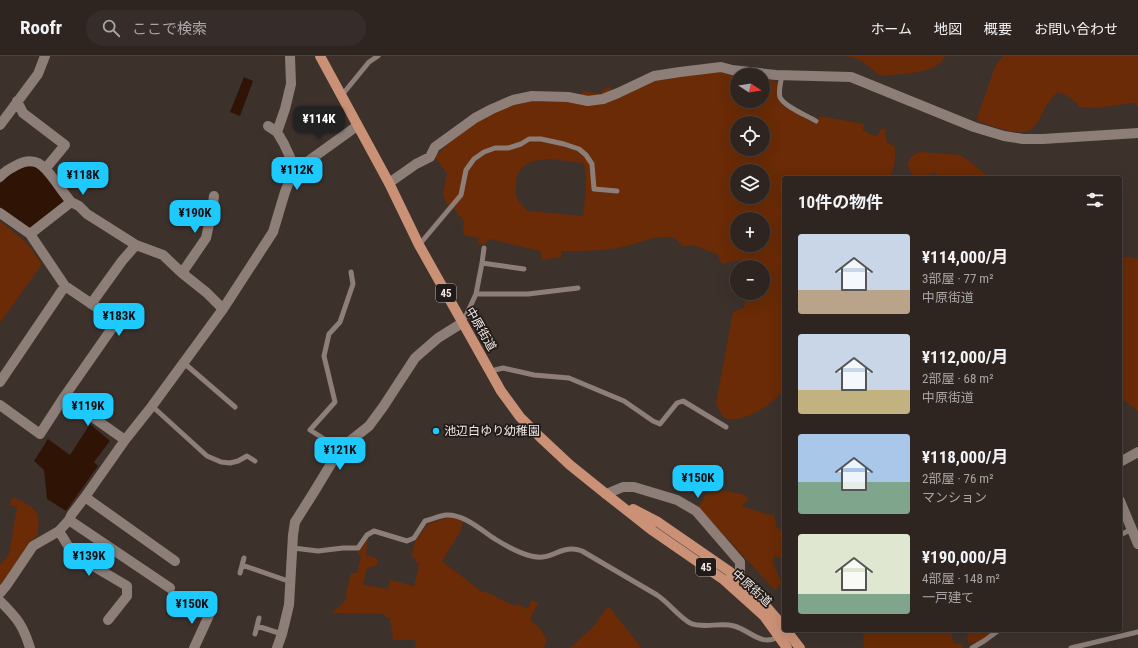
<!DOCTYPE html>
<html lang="ja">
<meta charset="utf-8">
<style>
body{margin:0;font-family:"Roboto Condensed","Noto Sans JP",sans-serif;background:#362d2a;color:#f1f3f6;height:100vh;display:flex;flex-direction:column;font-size:15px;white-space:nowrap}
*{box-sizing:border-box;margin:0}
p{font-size:13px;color:#a7a5a5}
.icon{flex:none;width:22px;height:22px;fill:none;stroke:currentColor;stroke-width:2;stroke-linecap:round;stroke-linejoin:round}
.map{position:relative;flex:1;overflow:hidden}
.sheet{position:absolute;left:782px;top:120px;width:340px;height:456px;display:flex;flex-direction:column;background:#2e2521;border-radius:4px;box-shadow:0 4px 16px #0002,0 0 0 1px #49423f}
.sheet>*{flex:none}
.needle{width:26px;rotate:102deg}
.fabs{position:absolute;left:730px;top:12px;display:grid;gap:8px}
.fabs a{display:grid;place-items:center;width:40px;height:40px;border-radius:50%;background:#2e2521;box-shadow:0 4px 16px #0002,0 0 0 1px #49423f;font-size:20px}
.price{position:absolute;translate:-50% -34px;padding:0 9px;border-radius:8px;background:#1dc9fd;color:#111;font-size:13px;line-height:26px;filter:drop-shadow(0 1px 2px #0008)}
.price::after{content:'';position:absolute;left:50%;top:24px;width:12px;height:9px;margin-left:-6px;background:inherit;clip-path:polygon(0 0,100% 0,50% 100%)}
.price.on{background:#222;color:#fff}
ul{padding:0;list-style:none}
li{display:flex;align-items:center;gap:12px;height:100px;padding:0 16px}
li span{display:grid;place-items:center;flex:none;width:112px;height:80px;border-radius:4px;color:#555}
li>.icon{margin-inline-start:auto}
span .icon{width:48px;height:48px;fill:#fffc;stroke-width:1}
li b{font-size:17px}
h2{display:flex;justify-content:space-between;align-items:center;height:48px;padding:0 16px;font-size:17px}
header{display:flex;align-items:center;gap:24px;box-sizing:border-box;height:56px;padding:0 20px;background:#2e2521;border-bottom:1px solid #49423f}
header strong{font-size:19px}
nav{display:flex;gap:22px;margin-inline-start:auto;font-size:14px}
.search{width:280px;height:36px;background:#362d2a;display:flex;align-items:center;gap:10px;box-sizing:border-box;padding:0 14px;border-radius:22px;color:#a7a5a5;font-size:15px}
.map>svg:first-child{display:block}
</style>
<header>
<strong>Roofr</strong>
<div class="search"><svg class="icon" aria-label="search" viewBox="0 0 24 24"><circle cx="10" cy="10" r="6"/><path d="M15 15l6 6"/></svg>ここで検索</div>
<nav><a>ホーム</a><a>地図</a><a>概要</a><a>お問い合わせ</a></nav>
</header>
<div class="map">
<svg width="1138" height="592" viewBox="0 0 1138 592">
<rect width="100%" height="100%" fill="#3d312c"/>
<path fill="#6a2b06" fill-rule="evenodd" d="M845 0H946C943 4 939 9 934 11 921 18 895 18 880 20L865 7 855 2Z
M1003 0H1138V50L1133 47 1096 52 1080 51C1073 43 1067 39 1058 36 1049 43 1045 52 1040 62 1038 66 1034 72 1030 74 1017 81 991 69 978 65V59L996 8Z
M721 13 737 19V45H763V19L764 22 779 27 778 43 783 50 815 67 820 60 864 68 863 74 872 79 877 80 881 73 885 72 887 86 895 91C896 103 895 111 889 122H784V333C773 347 755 360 737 363 733 364 728 362 724 362L719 354 716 347 733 256 744 252 747 237H763V233L766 231 769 223 763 220V211C757 211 751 206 744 205 738 203 728 207 722 208L717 198 693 189 683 191C680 187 675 181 669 181 653 180 639 187 623 191 603 195 582 195 561 195V201L542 204 540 195 489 183 484 189 478 187 479 182 463 179 464 165 454 153 446 147 443 138 447 117 435 101 455 80 490 57 524 44 580 46 583 35 601 38 603 33 610 30 611 36 654 20ZM737 67H763V93H737ZM550 103 583 107C589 117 584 148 583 160L528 155C525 152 520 148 518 144 515 139 516 133 516 128 517 107 532 104 550 103ZM737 115H763V141H737ZM737 163H763V189H737Z
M920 96 960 99 968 104 990 122H940V120L936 117H931L926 122H916C905 111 905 102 920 96Z
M0 165 27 187 42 208 0 267Z
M1120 189 1122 200 1138 203V355L1124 344 1120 343Z
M719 434 742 438 749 443 741 450 774 460 777 472 784 475V504L776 500 773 502C772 511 780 518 781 528L775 534 746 503 702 455 698 453C704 442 705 435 719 434Z
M13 441C20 444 36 451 38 460 39 465 38 473 38 479L28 488 0 530V508H1L9 498 17 451 9 449Z
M447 462H453L463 465 461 474 442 505 481 535 491 538 514 550 517 548 527 553 532 544 538 547 530 563 540 573 547 583 544 592H416L415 584H393L390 562 386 561 384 558 332 557 344 546 347 540 346 537 351 517H357L361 500 357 496 362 492 368 482 366 499 378 503 377 509 367 512 363 528 365 529 388 533 390 524 414 530 419 508 415 506 416 502 411 501 415 486 428 468Z
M608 550 613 555 616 560 642 592H570L595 569Z
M863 574H950L954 588H962L963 592H864Z
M967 574H999L986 585 968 587Z"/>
<path fill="#2f1406" d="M244 21 253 25 240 60 230 56Z
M26 110 35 111 41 115 63 141 64 145 31 173 0 151V128L5 121Z
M90 368 110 385 94 406 98 410 66 455 47 443 44 414 34 405 48 383 70 399Z"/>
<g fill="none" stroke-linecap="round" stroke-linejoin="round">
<path stroke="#8d7e78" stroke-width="5" d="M782 19C781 26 778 34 780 41 783 50 808 60 816 65
M342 39 369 6 378 0
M419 189 461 139 466 114 474 103 484 96 495 92H508L521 88 529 83H541L564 88 579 93 586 99 592 108 594 133 617 135
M482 207 484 192
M476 238 482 207 524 213
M463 266 476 238H528L578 232
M184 307 235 351
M491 315 503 312 534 319 569 322 624 345 653 365 660 368 677 347 683 345 726 371
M152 350 207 400 221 406 230 407 238 405 247 400 255 405
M340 393 310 374 335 346 324 300 329 278 340 266 353 228 351 216
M1120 479 1132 473
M293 492 318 495 343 492H358L367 479 374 475 407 485 414 482 425 465C432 463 439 460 446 459 464 458 481 474 495 483 506 490 519 497 531 500 551 505 557 492 573 493 575 493 579 494 582 495L657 539C669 547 678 560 690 567 703 573 720 566 734 570 750 574 762 592 779 580
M242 509 291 526
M240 517 244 502
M257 570 282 578
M255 578 259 562
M972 592 984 585 999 574
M1071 592 1138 576"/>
<path stroke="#8d7e78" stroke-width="10" d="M17 45 23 57 65 89 46 112
M0 69 38 18 45 0
M268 70 277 76
M293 116 357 70
M0 121C4 116 9 113 15 110 36 98 44 110 56 126 61 133 66 140 71 146
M389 127 416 108 430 101 435 91 475 62 492 53 513 44 532 40 568 41 588 45 603 43 618 37 654 20 680 16 721 11 732 14 776 19 851 21 974 71 1004 80 1023 83H1043L1138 77
M0 157 30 178 65 230 117 265 64 341 40 378 0 349
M30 178 71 146 79 150 87 158 136 189
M182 217 206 182 212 155 214 140
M223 253 273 176 285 136 293 116 290 101 284 88 277 76 285 53 291 28 290 0
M0 326 65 230
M64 341 125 384
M1120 406 1138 396
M606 438 623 431H634L677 444 696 455 740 506V524
M85 441 175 505
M1120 445 1138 488
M69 464 170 532
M59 475 73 498 127 530V540L108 564
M0 537 6 530 33 490 59 475 69 464 72 458 85 441 125 384 152 350 223 253 207 237 182 217 163 199 136 189 122 205 91 248
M0 545C17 562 23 569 30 592
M194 592 211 555
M277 592 282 578 289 549 293 479 295 466 314 436 340 393 369 370 383 351 415 302 438 282 462 267"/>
<path stroke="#ca9176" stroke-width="10" d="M320 0 389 127 419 189 501 335 520 361 540 381 570 409 606 438 653 475 724 524 764 560 787 592
M633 453 658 466 729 515 764 548 784 571
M786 574 800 592"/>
</g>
<circle fill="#1dc9fd" stroke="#201a18" stroke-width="1.5" cx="436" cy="375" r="4"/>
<g text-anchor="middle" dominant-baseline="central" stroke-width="3.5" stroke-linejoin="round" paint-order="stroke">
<g fill="#201a18" stroke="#b2aba8" stroke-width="1">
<rect x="436" y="228" width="20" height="18" rx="3"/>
<rect x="696" y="502" width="20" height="18" rx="3"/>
</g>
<g font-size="11" font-weight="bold" fill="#f1e9e5">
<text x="446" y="237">45</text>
<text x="706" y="511">45</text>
</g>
<g font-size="12" fill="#f1e9e5" stroke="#201a18">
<text transform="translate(481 273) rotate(60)">中原街道</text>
<text transform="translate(752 532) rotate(42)">中原街道</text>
</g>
<g font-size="12" fill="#f1e9e5" stroke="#201a18" text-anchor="start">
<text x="444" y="375">池辺白ゆり幼稚園</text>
</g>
</g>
</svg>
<div class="fabs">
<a><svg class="needle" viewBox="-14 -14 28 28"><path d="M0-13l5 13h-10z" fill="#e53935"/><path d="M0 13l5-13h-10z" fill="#a7a5a5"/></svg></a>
<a><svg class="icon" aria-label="locate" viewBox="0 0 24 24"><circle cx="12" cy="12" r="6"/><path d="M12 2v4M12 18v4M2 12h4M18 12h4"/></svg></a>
<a><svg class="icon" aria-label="layers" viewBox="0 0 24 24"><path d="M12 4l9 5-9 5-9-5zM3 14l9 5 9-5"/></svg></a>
<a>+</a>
<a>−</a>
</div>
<b class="price on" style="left:319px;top:84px">¥114K</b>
<b class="price" style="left:297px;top:135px">¥112K</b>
<b class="price" style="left:83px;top:140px">¥118K</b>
<b class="price" style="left:195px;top:178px">¥190K</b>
<b class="price" style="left:119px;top:281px">¥183K</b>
<b class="price" style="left:88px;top:371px">¥119K</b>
<b class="price" style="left:340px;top:415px">¥121K</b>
<b class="price" style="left:698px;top:443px">¥150K</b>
<b class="price" style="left:89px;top:521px">¥139K</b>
<b class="price" style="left:192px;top:569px">¥150K</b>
<section class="sheet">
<h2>10件の物件<svg class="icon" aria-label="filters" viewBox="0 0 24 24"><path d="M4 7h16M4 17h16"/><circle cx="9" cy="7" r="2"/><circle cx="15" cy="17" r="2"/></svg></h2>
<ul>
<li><span style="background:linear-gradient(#c9d6e8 70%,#b9a48a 0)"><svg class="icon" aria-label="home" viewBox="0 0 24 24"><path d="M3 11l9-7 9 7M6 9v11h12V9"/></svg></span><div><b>¥114,000/月</b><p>3部屋 · 77 m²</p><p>中原街道</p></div></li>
<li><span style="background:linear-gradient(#c9d6e8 70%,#c2b280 0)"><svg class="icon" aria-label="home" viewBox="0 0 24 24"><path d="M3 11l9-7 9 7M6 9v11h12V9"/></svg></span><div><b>¥112,000/月</b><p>2部屋 · 68 m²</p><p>中原街道</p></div></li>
<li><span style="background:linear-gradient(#a9c7e8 60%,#7fa58c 0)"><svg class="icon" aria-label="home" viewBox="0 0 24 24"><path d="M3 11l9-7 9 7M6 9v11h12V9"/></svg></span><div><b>¥118,000/月</b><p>2部屋 · 76 m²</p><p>マンション</p></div></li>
<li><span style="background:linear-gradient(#dfe7d0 75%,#7fa58c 0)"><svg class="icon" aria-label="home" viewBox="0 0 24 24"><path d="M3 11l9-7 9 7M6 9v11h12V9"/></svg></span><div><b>¥190,000/月</b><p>4部屋 · 148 m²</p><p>一戸建て</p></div></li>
</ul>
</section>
</div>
